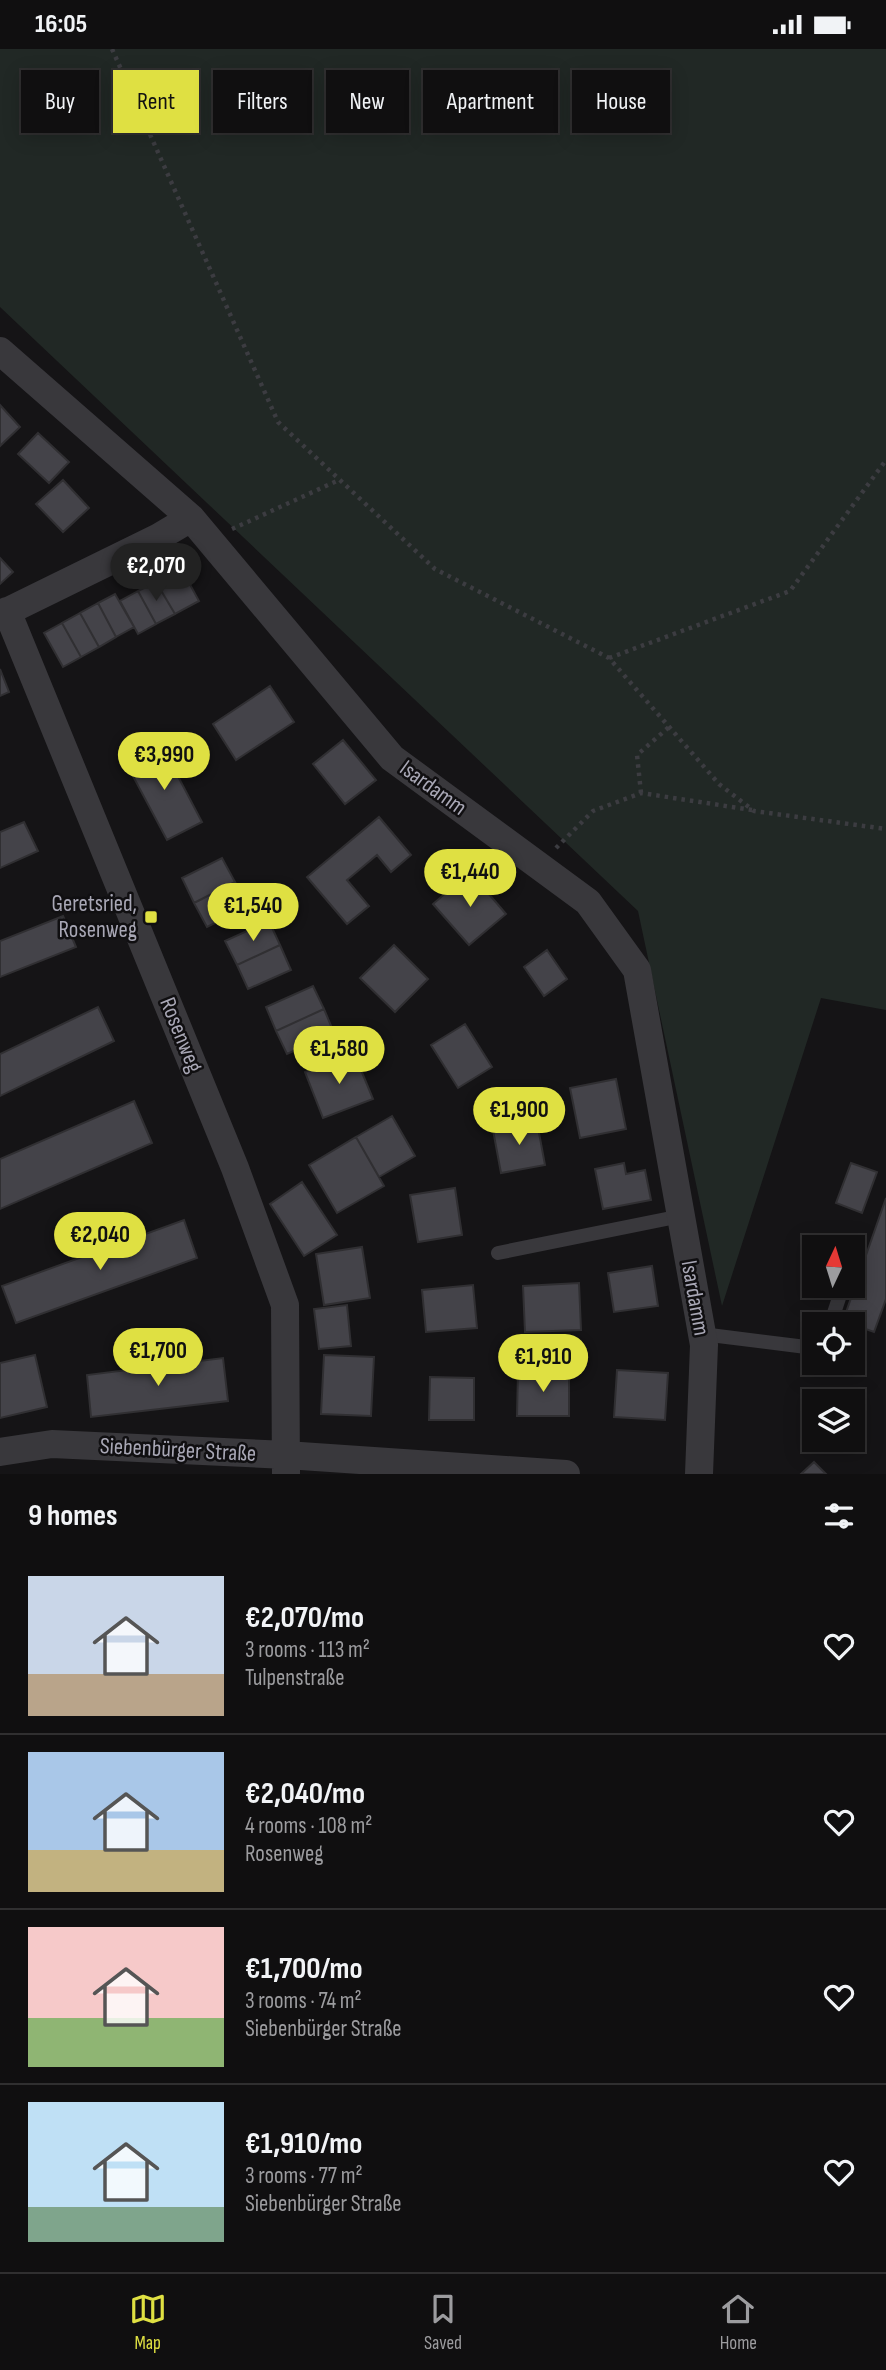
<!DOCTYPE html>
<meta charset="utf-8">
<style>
body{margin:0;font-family:"Sofia Sans Condensed",sans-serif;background:#191819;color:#f1f3f6;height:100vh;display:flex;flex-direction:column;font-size:26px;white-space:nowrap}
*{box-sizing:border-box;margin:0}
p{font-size:23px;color:#9c9c9f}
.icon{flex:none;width:38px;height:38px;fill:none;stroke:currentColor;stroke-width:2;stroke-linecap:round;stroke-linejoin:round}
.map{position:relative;height:1425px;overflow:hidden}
.side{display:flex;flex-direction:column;background:#100f10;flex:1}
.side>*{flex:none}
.guide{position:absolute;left:21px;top:21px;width:845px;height:63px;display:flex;gap:14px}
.needle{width:46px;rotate:4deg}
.controls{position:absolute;left:802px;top:1186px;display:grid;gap:14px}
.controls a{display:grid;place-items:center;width:63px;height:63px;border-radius:0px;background:#100f10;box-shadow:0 4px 18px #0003,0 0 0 2px #302f30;font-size:35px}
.price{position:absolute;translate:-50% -60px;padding:0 16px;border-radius:24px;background:#dfe042;color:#111;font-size:23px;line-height:46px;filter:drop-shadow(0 2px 4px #0008)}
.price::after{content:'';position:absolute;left:50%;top:42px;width:21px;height:16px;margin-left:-10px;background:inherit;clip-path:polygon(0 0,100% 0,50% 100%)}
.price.current{background:#222;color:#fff}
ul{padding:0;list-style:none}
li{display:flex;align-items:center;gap:21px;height:175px;padding:0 28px}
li+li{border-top:2px solid #302f30}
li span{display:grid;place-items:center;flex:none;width:196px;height:140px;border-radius:0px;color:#555}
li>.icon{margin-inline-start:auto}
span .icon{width:84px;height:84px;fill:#fffc;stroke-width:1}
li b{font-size:30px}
h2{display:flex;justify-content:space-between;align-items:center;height:84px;padding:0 28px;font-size:30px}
.chip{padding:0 24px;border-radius:0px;background:#100f10;box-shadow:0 4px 18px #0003,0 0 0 2px #302f30;font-size:24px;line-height:63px}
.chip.current{background:#dfe042;color:#111}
.status{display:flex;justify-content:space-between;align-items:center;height:49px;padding:0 35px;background:#100f10;direction:ltr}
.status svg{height:19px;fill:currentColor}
.menu{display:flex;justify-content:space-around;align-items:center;height:98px;border-top:2px solid #302f30;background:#100f10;font-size:19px;color:#9c9c9f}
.menu a{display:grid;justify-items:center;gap:4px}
.menu .current{color:#dfe042}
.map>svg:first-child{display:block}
</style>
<div class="status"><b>16:05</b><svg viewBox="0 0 49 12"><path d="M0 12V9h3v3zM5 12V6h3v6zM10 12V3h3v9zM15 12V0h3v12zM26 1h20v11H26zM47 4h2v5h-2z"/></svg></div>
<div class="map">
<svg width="886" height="1425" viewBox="0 0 886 1425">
<rect width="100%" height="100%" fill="#151416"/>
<path fill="#212825" d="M0 0H886V961L821 949 722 1257 638 862 0 258Z"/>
<path fill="#444349" stroke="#302f32" stroke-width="2" d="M0 356 20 378 0 397Z
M38 384 69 413 49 434 18 405Z
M63 431 89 459 63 483 36 455Z
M0 509 13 523 0 535Z
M181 519 199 552 175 565 156 533Z
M156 533 175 565 156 575 138 542Z
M138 542 156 575 138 585 120 552Z
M115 545 134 578 116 588 98 554Z
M98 554 116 588 99 598 80 564Z
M80 564 99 598 81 608 62 574Z
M62 574 81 608 63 618 44 584Z
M0 620 9 643 0 647Z
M270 637 294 673 236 711 213 675Z
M343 691 376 731 345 755 313 715Z
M161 695 202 773 167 791 126 714Z
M379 768 411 806 391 823 377 806 347 831 369 857 347 875 307 828Z
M24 773 38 802 0 819V783Z
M222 809 235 833 194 854 182 829Z
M470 823 506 865 469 896 433 855Z
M235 833 248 858 207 878 194 854Z
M63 867 76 898 0 928V892Z
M269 872 280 896 237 916 225 892Z
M280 896 291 921 248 940 237 916Z
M394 896 428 930 395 963 360 929Z
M547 901 567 930 544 947 524 918Z
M313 937 324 960 276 982 266 958Z
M98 958 114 992 0 1047V1005Z
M324 960 334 984 287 1005 276 982Z
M465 975 492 1018 458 1039 431 996Z
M354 1004 373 1050 323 1069 305 1023Z
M616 1030 626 1080 580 1089 570 1039Z
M134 1052 152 1094 0 1160V1110Z
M392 1067 415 1107 379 1128 356 1088Z
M537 1073 545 1116 501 1124 493 1081Z
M356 1088 384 1137 337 1164 309 1116Z
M624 1114 626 1125 645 1121 651 1151 603 1160 595 1120Z
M851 1114 877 1123 862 1164 836 1154Z
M302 1133 337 1186 304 1207 270 1155Z
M455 1139 462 1186 418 1193 410 1146Z
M886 1149V1250L874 1283 843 1272Z
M184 1171 197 1209 16 1274 2 1237Z
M362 1198 370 1249 324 1256 316 1205Z
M652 1217 658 1257 614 1263 608 1224Z
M579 1234 581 1281 525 1283 523 1237Z
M473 1236 477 1279 426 1283 422 1241Z
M347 1256 351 1297 319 1300 314 1260Z
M35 1306 47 1358 0 1369V1314Z
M324 1306 374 1308 371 1367 321 1365Z
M223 1309 228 1352 91 1368 87 1326Z
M617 1321 668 1324 665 1371 614 1368Z
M518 1322H569V1367H517Z
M430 1328 474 1329V1371H429Z
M814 1413 826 1425H801Z"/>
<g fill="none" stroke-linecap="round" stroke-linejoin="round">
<path stroke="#3c3c41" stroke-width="4.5" stroke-dasharray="3.5 5" stroke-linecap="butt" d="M112 0 278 373 435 520 609 609 719 735 754 762 886 780
M232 480 339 431
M609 609 790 542 886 411
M641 744 637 706 669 678
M556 799 593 762 641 744 752 761"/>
<path stroke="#39383c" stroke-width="14" d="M498 1204 681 1167
M852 1209 856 1200
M830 1276 843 1237
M702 1285 814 1299"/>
<path stroke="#39383c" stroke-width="28" d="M0 302 191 469 392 709 588 853 637 921 704 1296 699 1425
M7 562 235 1119 285 1256 286 1425
M0 566 159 488 191 469
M0 1403 52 1395 286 1406 566 1425"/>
</g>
<rect fill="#dfe042" stroke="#100f11" stroke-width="2.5" x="144" y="861" width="14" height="14" rx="3.5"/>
<g text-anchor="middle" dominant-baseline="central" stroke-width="5" stroke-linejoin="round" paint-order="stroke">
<g font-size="23" fill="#a8a7b5" stroke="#100f11">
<text transform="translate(433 739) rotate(36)">Isardamm</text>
<text transform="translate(181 986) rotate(68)">Rosenweg</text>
<text transform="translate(695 1249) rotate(80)">Isardamm</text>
<text transform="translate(178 1401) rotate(3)">Siebenbürger Straße</text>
</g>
<g font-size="23" fill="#a8a7b5" stroke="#100f11" text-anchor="end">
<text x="137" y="855">Geretsried,<tspan x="137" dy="26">Rosenweg</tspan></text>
</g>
</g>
</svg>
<div class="controls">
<a><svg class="needle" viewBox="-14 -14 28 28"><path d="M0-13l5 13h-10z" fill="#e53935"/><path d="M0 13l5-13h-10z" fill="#9c9c9f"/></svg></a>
<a><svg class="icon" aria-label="locate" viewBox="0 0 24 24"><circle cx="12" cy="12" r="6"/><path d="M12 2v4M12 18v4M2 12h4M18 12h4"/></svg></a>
<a><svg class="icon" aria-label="layers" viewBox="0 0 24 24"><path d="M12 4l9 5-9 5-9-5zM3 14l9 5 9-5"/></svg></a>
</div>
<b class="price current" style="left:156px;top:554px">€2,070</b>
<b class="price" style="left:164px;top:743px">€3,990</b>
<b class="price" style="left:470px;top:860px">€1,440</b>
<b class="price" style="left:253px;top:894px">€1,540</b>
<b class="price" style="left:339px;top:1037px">€1,580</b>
<b class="price" style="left:519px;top:1098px">€1,900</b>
<b class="price" style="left:100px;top:1223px">€2,040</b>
<b class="price" style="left:158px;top:1339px">€1,700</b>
<b class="price" style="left:543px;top:1345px">€1,910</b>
<div class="guide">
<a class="chip">Buy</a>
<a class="chip current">Rent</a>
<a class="chip">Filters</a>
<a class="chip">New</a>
<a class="chip">Apartment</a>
<a class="chip">House</a>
</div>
</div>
<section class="side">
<h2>9 homes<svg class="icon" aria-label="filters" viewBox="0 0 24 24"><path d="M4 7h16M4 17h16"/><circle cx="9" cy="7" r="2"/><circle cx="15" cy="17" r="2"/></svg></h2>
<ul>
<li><span style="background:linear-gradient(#c9d6e8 70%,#b9a48a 0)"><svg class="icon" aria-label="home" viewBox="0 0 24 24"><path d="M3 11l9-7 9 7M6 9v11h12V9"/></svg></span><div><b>€2,070/mo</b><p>3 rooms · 113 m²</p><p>Tulpenstraße</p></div><svg class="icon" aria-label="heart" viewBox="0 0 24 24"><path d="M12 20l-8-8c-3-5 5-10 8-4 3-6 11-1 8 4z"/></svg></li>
<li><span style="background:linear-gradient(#a9c7e8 70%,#c2b280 0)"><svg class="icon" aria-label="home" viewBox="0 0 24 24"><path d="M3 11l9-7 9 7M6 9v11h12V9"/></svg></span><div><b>€2,040/mo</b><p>4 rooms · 108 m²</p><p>Rosenweg</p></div><svg class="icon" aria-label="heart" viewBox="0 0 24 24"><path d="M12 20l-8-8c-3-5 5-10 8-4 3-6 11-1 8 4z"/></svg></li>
<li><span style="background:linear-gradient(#f6c9c9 65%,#8fb573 0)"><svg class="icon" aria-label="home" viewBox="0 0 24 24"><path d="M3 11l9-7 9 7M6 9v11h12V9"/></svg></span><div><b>€1,700/mo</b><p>3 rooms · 74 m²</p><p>Siebenbürger Straße</p></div><svg class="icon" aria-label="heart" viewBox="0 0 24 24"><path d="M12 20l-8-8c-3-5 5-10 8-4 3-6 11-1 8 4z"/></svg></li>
<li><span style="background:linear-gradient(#bfe0f5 75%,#7fa58c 0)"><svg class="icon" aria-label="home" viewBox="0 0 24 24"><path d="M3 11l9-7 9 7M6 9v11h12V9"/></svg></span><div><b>€1,910/mo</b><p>3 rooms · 77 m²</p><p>Siebenbürger Straße</p></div><svg class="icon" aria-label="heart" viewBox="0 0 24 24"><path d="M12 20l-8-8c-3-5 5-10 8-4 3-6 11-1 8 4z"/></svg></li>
</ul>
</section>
<nav class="menu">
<a class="current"><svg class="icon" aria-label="map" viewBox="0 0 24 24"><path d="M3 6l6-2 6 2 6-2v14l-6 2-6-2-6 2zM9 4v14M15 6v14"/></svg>Map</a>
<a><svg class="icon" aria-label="saved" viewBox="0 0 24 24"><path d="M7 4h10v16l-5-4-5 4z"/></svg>Saved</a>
<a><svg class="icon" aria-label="home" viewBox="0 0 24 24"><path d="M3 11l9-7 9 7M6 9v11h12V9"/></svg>Home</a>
</nav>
